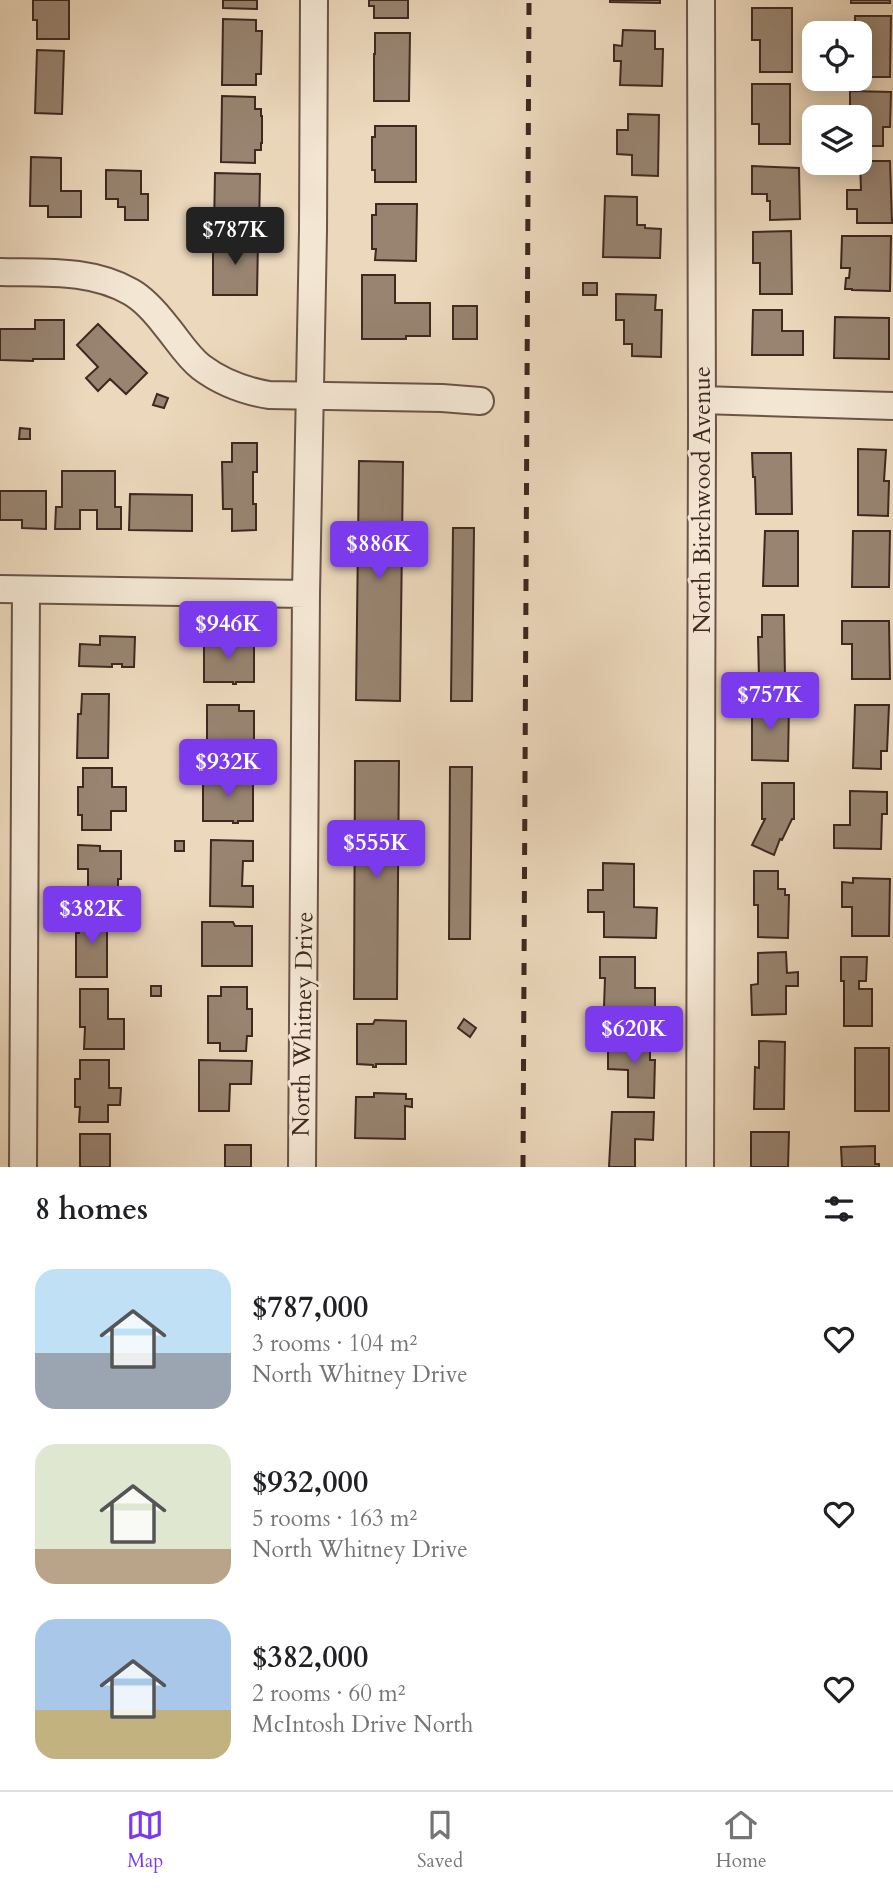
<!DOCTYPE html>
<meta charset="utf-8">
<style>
body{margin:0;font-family:Cardo,serif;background:#f6f6f6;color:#202124;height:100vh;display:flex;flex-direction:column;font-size:26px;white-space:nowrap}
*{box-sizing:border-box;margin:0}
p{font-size:23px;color:#757577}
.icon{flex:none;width:38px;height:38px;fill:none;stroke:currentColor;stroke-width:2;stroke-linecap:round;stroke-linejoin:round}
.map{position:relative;height:1167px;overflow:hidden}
.drawer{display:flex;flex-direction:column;background:#fff;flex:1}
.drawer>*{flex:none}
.buttons{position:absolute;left:802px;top:21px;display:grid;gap:14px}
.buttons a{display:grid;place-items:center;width:70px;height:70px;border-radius:14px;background:#fff;box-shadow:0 4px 18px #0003;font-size:35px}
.price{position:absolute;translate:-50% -60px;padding:0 16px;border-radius:7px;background:#7c3aed;color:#fff;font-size:23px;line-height:46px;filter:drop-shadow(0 2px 4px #0008)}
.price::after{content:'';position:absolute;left:50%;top:42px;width:21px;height:16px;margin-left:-10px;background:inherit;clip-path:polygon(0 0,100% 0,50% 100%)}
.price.current{background:#222;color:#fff}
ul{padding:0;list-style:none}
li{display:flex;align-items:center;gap:21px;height:175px;padding:0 35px}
li span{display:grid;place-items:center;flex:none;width:196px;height:140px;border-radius:21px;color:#555}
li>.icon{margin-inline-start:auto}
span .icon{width:84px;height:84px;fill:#fffc;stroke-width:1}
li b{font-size:30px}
h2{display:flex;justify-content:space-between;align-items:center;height:84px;padding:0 35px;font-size:30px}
.menu{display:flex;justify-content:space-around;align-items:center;height:98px;border-top:2px solid #e0e0e0;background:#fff;font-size:19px;color:#757577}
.menu a{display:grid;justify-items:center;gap:4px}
.menu .current{color:#7c3aed}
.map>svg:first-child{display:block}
</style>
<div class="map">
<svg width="893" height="1167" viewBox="0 0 893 1167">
<rect width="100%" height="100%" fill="#ecd8bc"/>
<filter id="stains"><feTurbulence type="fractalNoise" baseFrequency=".00286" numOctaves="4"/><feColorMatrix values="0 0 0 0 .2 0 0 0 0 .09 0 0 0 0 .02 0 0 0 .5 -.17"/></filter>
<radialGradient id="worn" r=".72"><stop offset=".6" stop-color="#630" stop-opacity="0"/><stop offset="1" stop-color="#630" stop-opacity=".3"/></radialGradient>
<path fill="#988471" stroke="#3e2820" stroke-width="2" d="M33 0H69V39H37V20H33Z
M223 0H257V9L223 8Z
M369 0H408V18H374V6H369Z
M610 0H660V3L610 2Z
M851 0H890V3H851Z
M752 8H792V72H760V40H752Z
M855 16H891L890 77H860L859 33H848H855Z
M223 19 256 20V31H262L261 74H256V85H222Z
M623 30 655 31V49H663L662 86 620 85 621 61H614V45L622 46Z
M375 33H410L409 101H374V54H375Z
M37 50 64 51 62 114 35 113Z
M752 84H790V144H759V124H752Z
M850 91 891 92 890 127H883V146H859V117H852V115H850Z
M222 96 255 97V109H261V116H262V143H261V150H255V163L221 162Z
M628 114 659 115 658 176 632 175V155L617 154V130H628Z
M375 126H416V182H375V170H372V137H375Z
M31 157 61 158V191H81V217H48V206H30Z
M860 161H890L892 223H857V209H847V190H861Z
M752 166 799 168 800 219 770 220V201H767V194H752Z
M106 170 141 171V194H148V220H125V207H118V199H106Z
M215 173 260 174 259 229H214Z
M605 196 637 197V225H645V228L661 229 660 258 603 257Z
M376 204H417L416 261 375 260 376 249H372V215H376Z
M791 231 792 294H760V263H753V232Z
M842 236H891L890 291 852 290V289H845L846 278H849L850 268H841Z
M213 240H258L257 295H213Z
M362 275H395V303H430V336H406V339H362Z
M583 283H597V295H583Z
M616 294 656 295 655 310H662L661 357 632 356V344H624V320H616Z
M453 306H477V339H453Z
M753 310H782V331H803V355H752Z
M835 317 889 318V359L834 358Z
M35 320H64V359H33V361L0 360V329H35Z
M98 324 147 373 126 394 110 379 98 391 86 378 98 367 77 345Z
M157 394 168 398 164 408 153 405Z
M20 428 30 429V439H19Z
M232 443H257V472H253V504H256V530L232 531V509H223L222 462H232Z
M858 449 886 450 884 481H889L888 516 858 515Z
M752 453H791L792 514H756L755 477H753Z
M359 461 403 462 400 701 356 700Z
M62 471H115V507H121V529H97V510H80V529H55L56 507H62Z
M0 491H46V529L22 528V520H0Z
M130 494 192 495V531L129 530Z
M453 528H474L472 701H451Z
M765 531H798V586H763Z
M853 531H890L889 587H852Z
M762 615H784L785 679H759L758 637H762Z
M842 621H889L890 679H852V644H842Z
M100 636 135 637 134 667H122V664H112V667L79 666 80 644 100 645Z
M204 638H235L237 643H254V682H236V684H233V682H204Z
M82 694H109L108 758H77L78 714H81Z
M752 703 789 704 788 761 752 760Z
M207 705H239V711H254V751H238V755H207Z
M855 705H889L887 751H881V769L853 768Z
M355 761H399L397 999H354Z
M450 767H472L470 939H449Z
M83 768H112V787H126V811H111V830H82V815H78V787H83Z
M203 776H235V778H238V780H253V821H238V823H233V821H203Z
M762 783H794V819H792L782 840 780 839 774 855 752 845 765 819H762Z
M850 791 887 792V814H882L881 849 834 848V825H850Z
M211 840 253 841V861H243L242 886H253V907L210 906Z
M175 841H184V851H175Z
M78 845 100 846V851H121V879H118V899L88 898V869H78Z
M603 863 634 864V907L657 908 656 938 604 937V912H588V890H603Z
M754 871H778V889H785V895H789L788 938 758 937V905H754Z
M853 878 890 879 889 936H852V907H842V882L853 883Z
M79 913H107V977H76V933H79Z
M202 922H233L235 926H252V966H202Z
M786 952 787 973 798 972V986H786V1014L752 1015 751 985 758 984V953Z
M600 957H635V988H655V1013H631V1007H604L605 978H600Z
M841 957H867L866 981H859V989H872V1026H844V981H841Z
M151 986H161V996H151Z
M221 987H247V1009H252V1036H247L246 1051H220V1043H208V996H221Z
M80 989H108V1019H124V1049H84L85 1027H80Z
M464 1019 476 1028 470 1037 458 1028Z
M375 1020 406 1021V1064H376V1067H373V1065L357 1064V1024H373Z
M608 1041H650V1060H655L654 1098 628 1097V1070L608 1069Z
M759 1041 785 1042 784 1109H754L755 1067 759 1068Z
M855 1048H889V1111H855Z
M80 1060H109V1088H121L120 1105H108V1122H79L80 1107H75V1079H80Z
M199 1060 252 1061 251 1084H230L229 1111H199Z
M374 1093 406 1094V1099H412V1107L405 1106V1139L355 1138 356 1097H374Z
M612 1112H654L653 1140 635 1139V1167H609Z
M751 1132H789L788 1167H751Z
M80 1134H110V1167H80Z
M225 1145H251V1167H225Z
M875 1146V1164H879V1167H842L841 1147Z"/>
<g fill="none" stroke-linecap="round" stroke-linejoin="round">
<g stroke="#6a5447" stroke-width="30">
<path id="minor" d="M0 272C45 273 91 269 131 292 145 300 156 313 166 326 177 339 187 356 201 367 221 382 245 391 269 395L442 398 480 401
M702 400 893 406
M0 589 306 594
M23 1167 26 590
M302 1167 306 594 313 231 314 0
M700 1167 702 426 701 0"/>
</g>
<use href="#minor" stroke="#f3e6d3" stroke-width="26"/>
<path stroke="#3e2820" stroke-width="5" stroke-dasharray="12 12" stroke-linecap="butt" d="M523 1167 529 0"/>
</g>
<g text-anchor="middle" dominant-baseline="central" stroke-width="6" stroke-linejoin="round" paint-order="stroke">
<g font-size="24" fill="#3e2820" stroke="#f3e6d3">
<text transform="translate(702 500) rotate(-90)">North Birchwood Avenue</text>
<text transform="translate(303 1024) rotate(-89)">North Whitney Drive</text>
</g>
</g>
<rect width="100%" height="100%" filter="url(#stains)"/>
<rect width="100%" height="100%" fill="url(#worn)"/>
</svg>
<div class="buttons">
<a><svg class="icon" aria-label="locate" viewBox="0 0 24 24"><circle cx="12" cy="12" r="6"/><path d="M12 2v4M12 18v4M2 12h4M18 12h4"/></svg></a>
<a><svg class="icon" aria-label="layers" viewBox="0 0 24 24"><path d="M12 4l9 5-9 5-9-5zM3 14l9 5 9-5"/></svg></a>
</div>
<b class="price current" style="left:235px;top:267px">$787K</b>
<b class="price" style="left:379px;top:581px">$886K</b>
<b class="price" style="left:228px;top:661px">$946K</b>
<b class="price" style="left:770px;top:732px">$757K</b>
<b class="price" style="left:228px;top:799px">$932K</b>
<b class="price" style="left:376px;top:880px">$555K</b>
<b class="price" style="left:92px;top:946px">$382K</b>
<b class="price" style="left:634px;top:1066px">$620K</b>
</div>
<section class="drawer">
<h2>8 homes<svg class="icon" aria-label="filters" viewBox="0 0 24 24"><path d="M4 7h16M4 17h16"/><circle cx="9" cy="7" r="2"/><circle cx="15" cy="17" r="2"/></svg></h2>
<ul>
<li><span style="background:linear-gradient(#bfe0f5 60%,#9aa5b1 0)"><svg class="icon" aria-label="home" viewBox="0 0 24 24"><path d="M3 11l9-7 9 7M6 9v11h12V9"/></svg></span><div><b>$787,000</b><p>3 rooms · 104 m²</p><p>North Whitney Drive</p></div><svg class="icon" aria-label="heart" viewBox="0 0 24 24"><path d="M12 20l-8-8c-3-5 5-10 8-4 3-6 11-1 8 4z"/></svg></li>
<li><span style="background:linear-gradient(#dfe7d0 75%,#b9a48a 0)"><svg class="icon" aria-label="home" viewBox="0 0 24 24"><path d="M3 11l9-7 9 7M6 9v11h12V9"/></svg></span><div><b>$932,000</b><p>5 rooms · 163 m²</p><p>North Whitney Drive</p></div><svg class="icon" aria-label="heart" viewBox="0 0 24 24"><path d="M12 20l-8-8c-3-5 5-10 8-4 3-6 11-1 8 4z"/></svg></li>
<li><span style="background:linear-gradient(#a9c7e8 65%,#c2b280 0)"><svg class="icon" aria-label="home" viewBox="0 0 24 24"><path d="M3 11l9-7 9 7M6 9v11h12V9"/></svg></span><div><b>$382,000</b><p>2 rooms · 60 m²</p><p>McIntosh Drive North</p></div><svg class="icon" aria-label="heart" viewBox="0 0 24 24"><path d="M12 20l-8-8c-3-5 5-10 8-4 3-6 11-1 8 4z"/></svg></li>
</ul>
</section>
<nav class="menu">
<a class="current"><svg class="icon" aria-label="map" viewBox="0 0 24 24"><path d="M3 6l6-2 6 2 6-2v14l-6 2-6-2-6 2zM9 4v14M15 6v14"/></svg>Map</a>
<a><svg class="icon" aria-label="saved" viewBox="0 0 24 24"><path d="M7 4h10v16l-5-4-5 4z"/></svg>Saved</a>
<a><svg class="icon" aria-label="home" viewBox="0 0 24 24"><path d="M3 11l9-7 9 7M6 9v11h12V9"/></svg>Home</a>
</nav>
